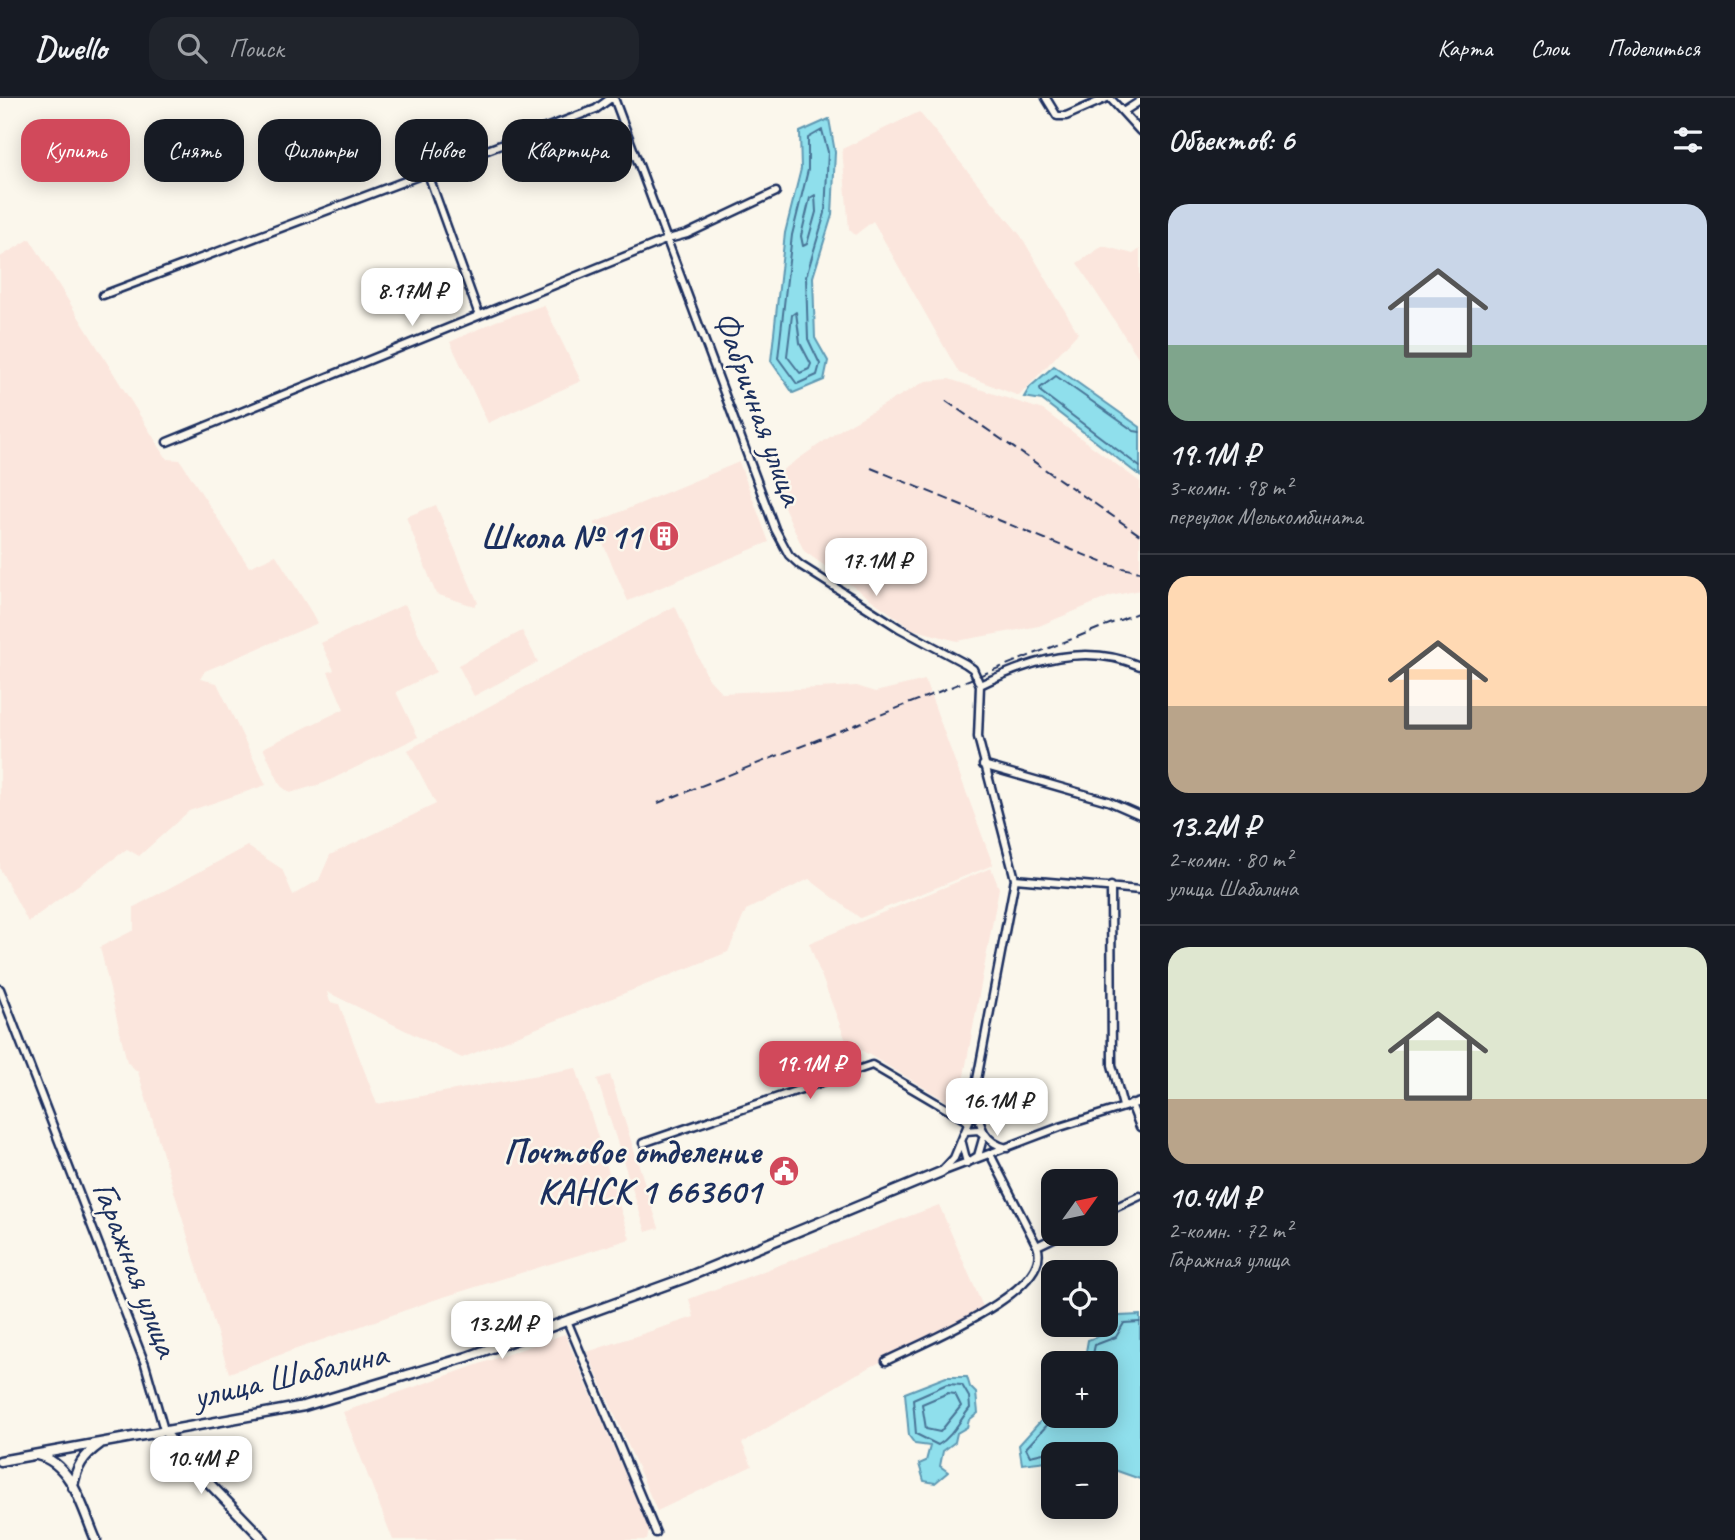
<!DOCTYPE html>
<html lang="ru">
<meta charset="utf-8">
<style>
body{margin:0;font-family:Caveat,sans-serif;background:#20242c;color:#f1f3f6;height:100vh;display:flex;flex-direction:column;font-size:26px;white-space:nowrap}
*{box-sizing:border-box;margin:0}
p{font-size:23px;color:#9ea1a6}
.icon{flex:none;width:38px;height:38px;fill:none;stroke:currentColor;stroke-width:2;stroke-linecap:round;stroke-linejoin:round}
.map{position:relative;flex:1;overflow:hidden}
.sheet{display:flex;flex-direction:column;background:#171b24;width:595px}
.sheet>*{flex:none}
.guide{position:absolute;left:21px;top:21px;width:665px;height:63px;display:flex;gap:14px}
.needle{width:46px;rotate:57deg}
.fabs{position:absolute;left:1041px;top:1071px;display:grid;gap:14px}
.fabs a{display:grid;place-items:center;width:77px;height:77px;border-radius:14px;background:#171b24;box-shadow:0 4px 18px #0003;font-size:35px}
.price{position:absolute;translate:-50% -60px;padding:0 16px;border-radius:14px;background:#fff;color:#222;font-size:23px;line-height:46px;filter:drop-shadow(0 2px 4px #0008)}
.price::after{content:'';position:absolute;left:50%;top:42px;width:21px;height:16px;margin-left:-10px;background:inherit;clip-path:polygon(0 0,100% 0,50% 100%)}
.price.selected{background:#d1495b;color:#fff}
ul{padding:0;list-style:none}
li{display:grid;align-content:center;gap:14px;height:371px;padding:0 28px}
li+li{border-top:2px solid #363941}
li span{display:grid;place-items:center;height:217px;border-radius:21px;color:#555}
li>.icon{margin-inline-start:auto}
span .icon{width:126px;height:126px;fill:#fffc;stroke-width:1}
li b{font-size:30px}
h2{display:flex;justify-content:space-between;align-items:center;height:84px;padding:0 28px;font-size:30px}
.tag{padding:0 24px;border-radius:21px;background:#171b24;box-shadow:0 4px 18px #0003;font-size:24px;line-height:63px}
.tag.selected{background:#d1495b;color:#fff}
header{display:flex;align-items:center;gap:42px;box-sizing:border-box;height:98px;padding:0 35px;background:#171b24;border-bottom:2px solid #363941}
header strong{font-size:33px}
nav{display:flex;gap:38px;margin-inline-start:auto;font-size:24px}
.search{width:490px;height:63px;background:#20242c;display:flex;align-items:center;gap:18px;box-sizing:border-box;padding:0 24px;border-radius:21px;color:#9ea1a6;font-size:26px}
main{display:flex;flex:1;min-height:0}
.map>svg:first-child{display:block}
</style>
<header>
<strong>Dwello</strong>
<div class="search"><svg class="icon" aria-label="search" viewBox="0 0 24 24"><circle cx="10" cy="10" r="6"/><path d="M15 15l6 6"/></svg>Поиск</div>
<nav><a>Карта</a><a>Слои</a><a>Поделиться</a></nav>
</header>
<main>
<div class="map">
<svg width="1140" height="1442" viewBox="0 0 1140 1442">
<rect width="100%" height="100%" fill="#fbf7ec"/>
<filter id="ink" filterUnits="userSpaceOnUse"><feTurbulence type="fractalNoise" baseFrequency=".0143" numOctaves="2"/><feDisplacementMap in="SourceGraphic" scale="14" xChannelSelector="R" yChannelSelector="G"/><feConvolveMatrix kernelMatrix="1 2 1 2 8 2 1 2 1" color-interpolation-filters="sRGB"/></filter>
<g filter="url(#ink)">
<path fill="#fbe6dd" d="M919 14 1021 138 1078 235 1019 298 959 275 873 123 855 137 849 131 842 51Z
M30 141 167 361 180 362 249 469 276 457 318 525 205 573 200 581 217 585 266 687 189 713 139 758 127 751 28 824 0 771V159Z
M1103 148 1133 156 1140 151V262L1077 165Z
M544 207 581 283 488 325 450 244 496 223Z
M949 281 1043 312 1140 384V492L1111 498 1039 528 957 543 912 531 804 453 771 380 843 330 926 283Z
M739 364 769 444 628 503 594 425Z
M436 407 478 505 474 508 436 496 406 419Z
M405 506 436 574 396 594 418 639 324 685 290 695 281 688 263 650 344 611 328 574 334 572 321 545Z
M675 508 708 580 722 595 857 588 875 594 925 582 993 767 860 820 809 781 746 812 728 854 462 960 327 894 330 904 339 906 377 1006 576 970 630 1141 434 1202 229 1275 138 974 127 964 100 849 134 832V809L247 748 282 771 293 797 319 782 330 757 436 706 408 652Z
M522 533 538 564 474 598 458 567Z
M991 770 999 790 958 1010 846 943 809 845Z
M610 977 659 1130 646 1134 597 981Z
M939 1107 984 1211 855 1277 742 1345 752 1368 657 1413 587 1254 694 1219 689 1201Z
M565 1236 649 1432 647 1442H393L343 1314Z"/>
<path fill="#8fdfec" stroke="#6199b3" stroke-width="2" d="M829 21 835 54 832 117 813 179 815 240 828 263 824 282 793 295 771 263 785 135 801 71 800 34Z
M1054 268 1140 329V378L1042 302 1024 299 1030 289Z
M1140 1217V1381L1106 1369V1356H1070L1060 1353 1047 1363 1022 1366 1019 1347 1047 1316 1106 1318V1265H1084L1088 1242 1111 1234 1119 1218Z
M946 1279H967L970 1289 976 1295 978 1315 969 1322 967 1329 957 1335 955 1344 943 1353 940 1368 948 1374 935 1385 924 1383 919 1366 926 1363 930 1348 915 1346 909 1338 905 1295Z"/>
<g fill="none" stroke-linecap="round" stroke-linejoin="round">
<path stroke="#497597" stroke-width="2" d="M822 32 828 54 825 115 806 179 808 241 820 266 817 277 797 286 778 260 792 137 808 72V40Z
M815 97 816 114 807 146 803 148 801 138 810 100Z
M796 214 800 245 811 266 809 271 800 275 787 258 792 217Z
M1140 334 1134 333 1056 278 1040 290 1041 294 1140 369
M1091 1265 1095 1247 1116 1239 1124 1225 1140 1224
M947 1286 962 1287 969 1299 970 1310C960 1322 952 1339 938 1347L916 1336 913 1301Z
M948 1295 955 1296 961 1308 940 1334 926 1331 922 1306Z
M1059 1356 1052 1353 1030 1358 1026 1350 1050 1324 1060 1318"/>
<g stroke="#1b2f5e" stroke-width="11">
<path id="street" d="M614 0 775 431 789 457 800 467 899 530 966 566 973 571 980 587 978 639 1015 781 969 1024 954 1060 941 1074
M1046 0 1057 18H1066L1107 0
M1110 0 1140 33
M1123 14 1140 3
M428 76 479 217
M103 197 596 11 611 0
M167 344 668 141 687 136 776 94
M980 587C1030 563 1085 544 1140 568
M983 667 1108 703 1140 717
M1015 781 1140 792
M1111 788 1112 967 1123 1008
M0 891 145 1266 164 1332
M1131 1006 1140 1029
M975 1007C980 1028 984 1045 1007 1050
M643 1045 872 967 969 1024
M962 1045 967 1065 978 1058 984 1037 978 1032 966 1033
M991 1058 1037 1148
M944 1073 1060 1029 1140 1004
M1106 1114 1140 1098
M568 1225 656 1435
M886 1263C919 1246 1055 1193 1037 1148L1062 1136"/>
</g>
<g stroke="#1b2f5e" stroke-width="13">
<path id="secondary" d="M164 1332 180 1355 264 1442
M37 1357C73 1365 83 1413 96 1442
M0 1363 304 1308 467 1259 685 1180 941 1074
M73 1389C76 1369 83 1358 100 1346"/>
</g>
<use href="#street" stroke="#fbf7ec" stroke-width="6"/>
<use href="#secondary" stroke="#fbf7ec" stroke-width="8"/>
<path stroke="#1b2f5e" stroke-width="2" stroke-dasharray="10 5" stroke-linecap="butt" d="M946 303 1140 437
M871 370 1109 467 1140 474
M658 705 1140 514"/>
</g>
</g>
<defs>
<g id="building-disc" transform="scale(1.575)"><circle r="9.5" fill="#d1495b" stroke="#fbf7ec"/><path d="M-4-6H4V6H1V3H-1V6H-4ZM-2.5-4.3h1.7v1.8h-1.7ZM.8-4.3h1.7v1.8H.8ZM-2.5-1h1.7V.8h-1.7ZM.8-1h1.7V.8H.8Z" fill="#fff"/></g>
<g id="civic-disc" transform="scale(1.575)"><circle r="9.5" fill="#d1495b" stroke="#fbf7ec"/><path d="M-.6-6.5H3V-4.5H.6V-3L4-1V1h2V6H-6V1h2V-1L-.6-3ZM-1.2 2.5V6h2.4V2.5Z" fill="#fff"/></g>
</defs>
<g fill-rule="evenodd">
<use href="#building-disc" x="664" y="438"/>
<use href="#civic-disc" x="784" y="1073"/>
</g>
<g text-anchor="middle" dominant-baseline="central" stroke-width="5" stroke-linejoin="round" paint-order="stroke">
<g font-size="35" fill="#1b2f5e" stroke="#fbf7ec">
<text transform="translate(759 310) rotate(70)">Фабричная улица</text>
<text transform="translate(136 1171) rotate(69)">Гаражная улица</text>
<text transform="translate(290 1277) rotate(-13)">улица Шабалина</text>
</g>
<g font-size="35" font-weight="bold" fill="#1b2f5e" stroke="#fbf7ec" text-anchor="end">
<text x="641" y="438">Школа № 11</text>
<text x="761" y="1053">Почтовое отделение<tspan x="761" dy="40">КАНСК 1 663601</tspan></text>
</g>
</g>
</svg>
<div class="fabs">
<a><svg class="needle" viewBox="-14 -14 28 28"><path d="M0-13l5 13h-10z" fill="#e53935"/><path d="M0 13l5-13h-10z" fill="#9ea1a6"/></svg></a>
<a><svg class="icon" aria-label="locate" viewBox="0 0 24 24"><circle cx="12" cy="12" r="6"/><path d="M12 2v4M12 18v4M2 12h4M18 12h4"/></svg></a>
<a>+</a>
<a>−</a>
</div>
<b class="price" style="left:412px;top:230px">8.17M ₽</b>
<b class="price" style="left:876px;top:500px">17.1M ₽</b>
<b class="price selected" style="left:810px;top:1003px">19.1M ₽</b>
<b class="price" style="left:997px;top:1040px">16.1M ₽</b>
<b class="price" style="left:502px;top:1263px">13.2M ₽</b>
<b class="price" style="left:201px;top:1398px">10.4M ₽</b>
<div class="guide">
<a class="tag selected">Купить</a>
<a class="tag">Снять</a>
<a class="tag">Фильтры</a>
<a class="tag">Новое</a>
<a class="tag">Квартира</a>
</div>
</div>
<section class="sheet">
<h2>Объектов: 6<svg class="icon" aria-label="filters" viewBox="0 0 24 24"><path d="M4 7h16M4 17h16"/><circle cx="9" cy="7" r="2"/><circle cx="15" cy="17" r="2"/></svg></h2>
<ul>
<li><span style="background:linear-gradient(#c9d6e8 65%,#7fa58c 0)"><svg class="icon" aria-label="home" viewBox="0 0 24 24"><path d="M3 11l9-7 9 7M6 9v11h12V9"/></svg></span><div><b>19.1M ₽</b><p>3-комн. · 98 m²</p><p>переулок Мелькомбината</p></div></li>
<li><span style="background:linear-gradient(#ffd9b3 60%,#b9a48a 0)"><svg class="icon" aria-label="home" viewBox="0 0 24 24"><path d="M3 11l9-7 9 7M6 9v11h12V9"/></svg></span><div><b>13.2M ₽</b><p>2-комн. · 80 m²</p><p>улица Шабалина</p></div></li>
<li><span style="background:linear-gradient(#dfe7d0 70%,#b9a48a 0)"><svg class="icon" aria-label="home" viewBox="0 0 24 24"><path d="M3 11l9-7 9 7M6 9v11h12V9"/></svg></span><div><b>10.4M ₽</b><p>2-комн. · 72 m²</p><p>Гаражная улица</p></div></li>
</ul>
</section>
</main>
